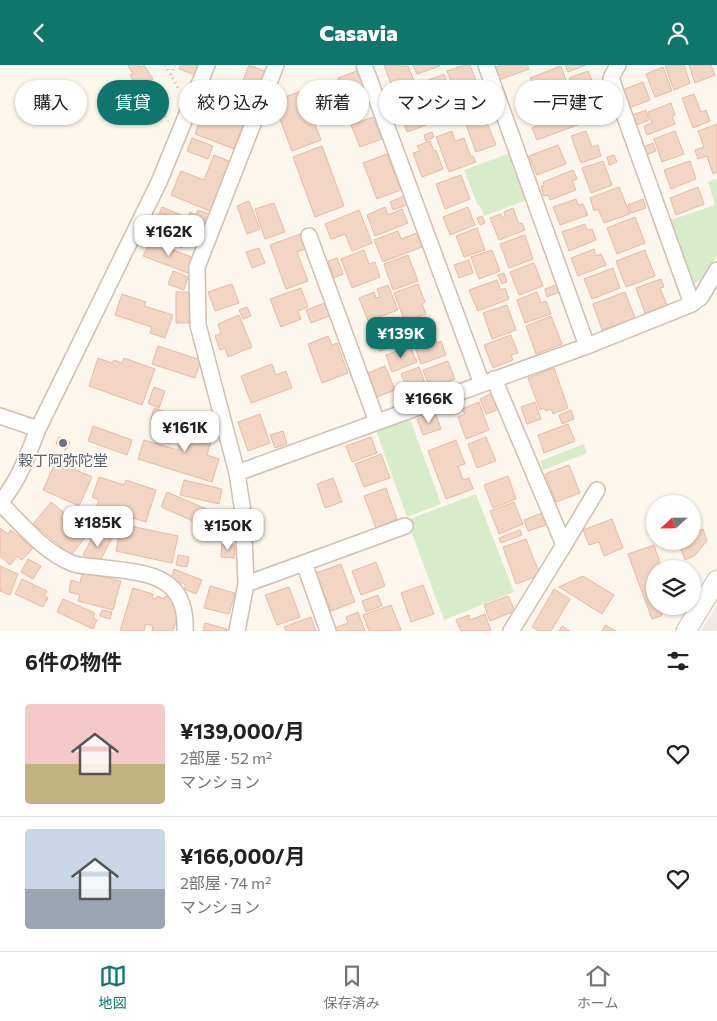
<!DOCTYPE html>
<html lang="ja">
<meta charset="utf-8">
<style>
body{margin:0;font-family:Commissioner,"Noto Sans JP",sans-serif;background:#f6f6f6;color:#222;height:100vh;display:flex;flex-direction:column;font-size:19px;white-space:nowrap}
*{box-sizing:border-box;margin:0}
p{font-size:16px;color:#767676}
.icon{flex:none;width:28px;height:28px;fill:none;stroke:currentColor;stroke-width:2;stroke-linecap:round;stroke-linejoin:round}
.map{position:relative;height:566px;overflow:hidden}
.sheet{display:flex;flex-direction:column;background:#fff;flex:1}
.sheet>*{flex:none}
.guide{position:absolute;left:15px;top:15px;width:688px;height:45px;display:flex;gap:10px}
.needle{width:32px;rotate:248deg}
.buttons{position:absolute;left:646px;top:430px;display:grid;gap:10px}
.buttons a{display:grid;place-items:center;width:55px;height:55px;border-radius:50%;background:#fff;box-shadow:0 1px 4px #0004;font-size:25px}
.price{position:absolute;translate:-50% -42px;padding:0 11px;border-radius:10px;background:#fff;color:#222;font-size:16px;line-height:32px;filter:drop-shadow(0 1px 2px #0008)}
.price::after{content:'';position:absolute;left:50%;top:30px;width:15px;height:11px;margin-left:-8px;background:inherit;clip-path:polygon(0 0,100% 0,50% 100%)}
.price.current{background:#0f766e;color:#fff}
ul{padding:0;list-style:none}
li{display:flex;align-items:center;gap:15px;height:125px;padding:0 25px}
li+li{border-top:1px solid #e0e0e0}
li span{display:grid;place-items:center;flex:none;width:140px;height:100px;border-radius:5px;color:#555}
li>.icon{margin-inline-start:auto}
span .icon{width:60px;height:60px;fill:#fffc;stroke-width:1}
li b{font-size:21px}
h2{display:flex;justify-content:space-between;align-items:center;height:60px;padding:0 25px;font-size:21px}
.pill{padding:0 18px;border-radius:22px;background:#fff;box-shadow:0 1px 4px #0004;font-size:18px;line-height:45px}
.pill.current{background:#0f766e;color:#fff}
header{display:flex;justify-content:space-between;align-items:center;height:65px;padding:0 25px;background:#0f766e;color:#fff;font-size:22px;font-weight:800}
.menu{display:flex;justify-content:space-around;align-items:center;height:70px;border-top:1px solid #e0e0e0;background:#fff;font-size:14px;color:#767676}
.menu a{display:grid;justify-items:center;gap:2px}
.menu .current{color:#0f766e}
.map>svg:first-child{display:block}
</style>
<header><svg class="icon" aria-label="back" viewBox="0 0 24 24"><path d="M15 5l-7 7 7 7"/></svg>Casavia<svg class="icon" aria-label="person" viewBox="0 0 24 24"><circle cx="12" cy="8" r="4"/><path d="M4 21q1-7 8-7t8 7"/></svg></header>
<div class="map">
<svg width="717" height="566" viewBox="0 0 717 566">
<rect width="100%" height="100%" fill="#fdf6ec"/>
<path fill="#efe9e4" d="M717 540V566H701Z"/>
<path fill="#d8ecc9" d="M510 88 527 135 484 151 480 141H478L464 105Z
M717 114V190L703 214 694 219 671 155 715 140 708 117Z
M409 351 441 439 407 452 375 363Z
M584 379 587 388 543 405 540 396Z
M476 429 514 527 444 555 407 455Z"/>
<path fill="#f3d5c3" stroke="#e6bba3" d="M129 0H139L140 2 144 0 153 14 149 16 152 21 144 26 141 22 138 23 130 10 133 9 128 1Z
M180 0H199L196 10 179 4Z
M249 0 267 7 252 43 235 36Z
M384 0 408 1 414 16 393 24Z
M413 0H439L440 1 417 9Z
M464 0H470L483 35 461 43 447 6Z
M500 0H527L529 4 499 15 494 3Z
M565 0H586L568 7Z
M668 0H684L690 18 674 25 665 1Z
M689 0H711L715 10 695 18Z
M561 1 570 27 535 41 530 27 535 25 530 13Z
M663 2 672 26 655 32 646 9Z
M359 5 366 23 345 31 338 13Z
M588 6 592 16 586 18 590 29 577 34 569 13Z
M444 9 451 28 448 30 452 42 430 50 418 19Z
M643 17 650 35 629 43 622 25Z
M302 26 321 75 292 86 273 36Z
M694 29 701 47 706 45 710 56 693 63 682 33Z
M594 32 595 37 603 34 609 49 588 57 586 54 584 55 578 38Z
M573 33 583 58 537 75 532 63 538 60 533 49Z
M208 34 236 45 238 42 248 46 234 84 195 69Z
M419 35 429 59 407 67 398 43Z
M671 38 675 50 672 51 675 59 647 70 644 61 652 58 648 47Z
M646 45 649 55 634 61 630 51Z
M484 50 496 80 476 87 465 57Z
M373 52 382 74 360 82 351 60Z
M717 59V107L713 109 707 91 698 94 695 85 704 82 698 66Z
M452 66 455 76 464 73 471 92 473 91 476 97 449 107 436 72Z
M586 66 592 82 598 80 601 91 581 98 571 71Z
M675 66 684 89 662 97 654 74Z
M432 67 434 72 426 76 424 70Z
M192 73 213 81 208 94 187 86Z
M430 76 434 86 436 85 443 104 422 112 413 88 420 86 417 81Z
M653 78 656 86 646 90 643 82Z
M558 80 566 99 537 110 529 91Z
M322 81 344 141 315 152 293 92Z
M387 89 401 125 377 134 363 98Z
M214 90 232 97 212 147 171 130 181 106 204 115Z
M614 90 617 97 609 100 607 92Z
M603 96 612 120 591 128 582 103Z
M690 96 696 114 671 124 664 105Z
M573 105 577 114 572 116 576 125 550 135 548 130 544 131 541 121 544 120 543 117Z
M461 110 470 134 445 144 436 119Z
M619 122 630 149 604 158 598 144 594 146 590 133Z
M698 122 704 139 676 150 670 133Z
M406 130 409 139 393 145 390 137Z
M576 134 578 140 583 139 588 150 560 160 553 142Z
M643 134 646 143 631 148 628 140Z
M249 136 260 164 247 169 237 141Z
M274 138 285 167 265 174 255 144Z
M162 142 188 153 190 147 196 150 198 145 209 149 196 181 184 176 182 183 166 176 167 173 151 167Z
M385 142 388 150 402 144 408 158 375 171 367 150Z
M468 142 475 160 450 170 443 152Z
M513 143 519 159 522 158 525 165 499 175 490 153 501 149 502 153 505 151 504 147Z
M359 145 372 178 352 186 345 169 331 174 325 159Z
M482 151 485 158 480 160 477 153Z
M635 152 645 178 617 189 607 163Z
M585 159 587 165 592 164 596 175 569 186 562 167Z
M477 163 485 185 464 192 456 171Z
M398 166 401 174 417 168 422 182 383 197 374 175Z
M303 168 308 183 297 187 308 216 286 224 270 180Z
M525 170 533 194 509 203 500 179Z
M150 176 194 193 188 208 143 191Z
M259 183 265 198 252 203 246 187Z
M594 184 596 191 601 189 606 200 578 211 571 193Z
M364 185 369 199 375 197 380 212 352 223 341 194Z
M492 185 500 206 479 214 471 192Z
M645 185 655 211 626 222 616 196Z
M408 190 418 216 393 225 384 199Z
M337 193 343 209 334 213 328 196Z
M469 195 473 208 459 213 454 200Z
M534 198 543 221 519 230 510 207Z
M613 203 620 223 592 234 584 214Z
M173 206 188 212 184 225 168 219Z
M504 208 507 217 502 219 498 210Z
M661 214 664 222 660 223 667 240 645 248 636 223Z
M497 215 501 225 505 223 509 234 478 246 469 225Z
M232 219 239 238 215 246 208 227Z
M418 219 425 237 422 239 426 249 405 257 394 228Z
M559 219 562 226 547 232 545 224Z
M388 220 398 245 368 256 359 233 374 227 376 233 380 232 377 224Z
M301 223 308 242 298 246 301 254 281 262 270 234Z
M176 227H192V258H176Z
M537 227 541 238 546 236 551 249 525 258 517 235Z
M625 227 635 253 602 265 593 239Z
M122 229 146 237 144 241 173 250 165 273 150 268 152 262 115 250Z
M325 238 329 251 311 258 306 245Z
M507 240 516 265 492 274 483 248Z
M247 242 251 251 243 254 239 245Z
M239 250 252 282 228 292 225 283 220 285 215 271 221 268 218 259Z
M551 251 562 279 536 289 526 261Z
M399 260 405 277 380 286 374 270Z
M430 261 437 278 441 276 446 290 421 299 410 268Z
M511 270 518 288 511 290 513 295 493 303 484 280Z
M328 271 332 280 337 278 348 308 322 318 308 279Z
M158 281 201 295 195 313 152 299Z
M410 281 417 297 392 307 386 290Z
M98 293 112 298 114 295 122 298 124 293 155 304 142 340 89 321Z
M448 296 455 314 430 324 423 305Z
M272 299 276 310 286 306 292 323 251 338 241 311Z
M385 301 395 325 377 332 368 308Z
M419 302 428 326 411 333 401 309Z
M554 303 568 343 553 349 551 344 546 346 544 343 540 345 528 313Z
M154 322 165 326 159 343 148 338Z
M492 328 499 344 486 349 480 334Z
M479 337 489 365 466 374 458 352 465 349 462 344Z
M535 337 541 354 527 359 521 342Z
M154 343 175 350 172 361 151 354Z
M571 345 574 354 562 359 559 350Z
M435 347 441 364 423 370 417 354Z
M260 349 270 378 248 386 238 357Z
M183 354 215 363 207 390 219 394 212 417 138 394 144 375 178 385 179 380 188 383 191 373 179 369Z
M568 359 575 376 544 388 538 370Z
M93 361 132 375 127 390 88 376Z
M283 366 287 379 275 383 270 370Z
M59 372 70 377 66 385 56 379Z
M371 372 377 388 352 397 346 381Z
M486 372 496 396 477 403 468 379Z
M456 375 465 399 458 401 463 415 469 413 473 424 446 434 428 386Z
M381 389 390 413 364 422 355 399Z
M56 396 92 412 79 441 43 425Z
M569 400 580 428 556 437 545 409Z
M508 411 516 434 493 443 484 420Z
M99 412 124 420 126 415 156 425 146 457 117 448 115 453 95 447 99 435 92 432Z
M333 413 342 437 325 443 317 419Z
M184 415 222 424 219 439 180 430Z
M386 423 397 454 376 463 364 431Z
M167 427 227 453 221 468 161 442Z
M51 437 89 468 71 490 33 459Z
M514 437 523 459 499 469 490 446Z
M542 448 546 460 528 466 524 455Z
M612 454 623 483 604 491 599 477 589 480 583 465Z
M121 459 178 471 172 498 116 486Z
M0 463 8 469 11 465 33 483 22 495 17 491 10 500 0 491Z
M703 464 707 476 694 491 685 495 678 476H692V468Z
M520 465 522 470 501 478 499 473Z
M101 467 112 473 99 498 83 490 91 475 95 478Z
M526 474 540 510 516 519 503 482Z
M222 479 235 480 234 493 221 492Z
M654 480 662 504H655V541H666L661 551 652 554 628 489Z
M178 490 189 492 187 502 176 500Z
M28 494 41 501 33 514 21 507Z
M376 497 385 521 361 530 352 506Z
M341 499 355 537 331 546 316 508Z
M0 501 18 509 10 530 0 526Z
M174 504 202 515 196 529 184 524 186 520 171 514Z
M83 506 121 516 113 545 78 536 80 530 69 527 71 515 80 518Z
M583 511 614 530 602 549 559 522Z
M22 514 47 526 44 531 48 533 43 542 15 529Z
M423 520 434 549 411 557 401 528Z
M210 521 235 528 229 549 204 543Z
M289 522 300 552 277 560 265 530Z
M133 523 153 529 152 533 156 534 157 531 164 534 165 531 176 534 180 542 173 566H152L153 561 146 559 144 566H120Z
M554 524 570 534 551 566H539L532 562Z
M378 530 382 541 366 547 362 536Z
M508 531 515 546 490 556 484 540Z
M63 534 95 548 93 553 97 555 93 564 57 547Z
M391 540 401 565 369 566 363 550Z
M102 545 112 547 110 554 100 551Z
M358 547 365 566H335L334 563 348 558 346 552Z
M485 549 491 566H461L456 555 469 550 470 555Z
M311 552 316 566H286L284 562Z
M205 558 227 564V566H203Z
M605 560 616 566H602Z
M562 561 570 566H559Z"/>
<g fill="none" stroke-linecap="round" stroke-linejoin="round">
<g stroke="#d1beb0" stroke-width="18">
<path id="minor" d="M364 0 482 319
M486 0 587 281
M618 0 611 13 692 239
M309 171 377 357
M494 314 564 480 511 566
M0 351 38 364
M237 408 587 281 692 239 701 232 717 205
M0 438C18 417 28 390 38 364L159 117 207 0
M0 438C22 459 44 488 74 499 81 501 89 501 96 502 141 508 188 506 185 566
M564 480 597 425
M304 498 405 461
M246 519 304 498 328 566
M237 566 246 519 243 447 237 408 198 260 197 202 276 0"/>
</g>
<g stroke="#d1beb0" stroke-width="21">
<path id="tertiary" d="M686 566 717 515"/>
</g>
<path stroke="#d9b8a5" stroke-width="3" stroke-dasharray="1 4" stroke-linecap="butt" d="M165 0 179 25
M171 10 175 0
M149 26 168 56"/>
<use href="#minor" stroke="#fff" stroke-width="15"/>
<use href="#tertiary" stroke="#fff" stroke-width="19"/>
</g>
<circle fill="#a0b28e" cx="157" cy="32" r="7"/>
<circle fill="#6b7280" stroke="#fffaf3" stroke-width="2" cx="63" cy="378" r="5"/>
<g text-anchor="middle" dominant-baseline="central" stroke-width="4" stroke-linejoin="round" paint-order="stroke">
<g font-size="15" fill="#5b616d" stroke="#fffaf3">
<text x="63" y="395">穀丁阿弥陀堂</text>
</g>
</g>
</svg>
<div class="buttons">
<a><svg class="needle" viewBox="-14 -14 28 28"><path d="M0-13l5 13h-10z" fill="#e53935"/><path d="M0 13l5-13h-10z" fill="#767676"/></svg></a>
<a><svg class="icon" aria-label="layers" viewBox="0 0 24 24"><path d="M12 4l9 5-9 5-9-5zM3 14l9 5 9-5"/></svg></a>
</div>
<b class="price" style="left:169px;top:192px">¥162K</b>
<b class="price current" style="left:401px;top:294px">¥139K</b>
<b class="price" style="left:429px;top:359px">¥166K</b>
<b class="price" style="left:185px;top:388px">¥161K</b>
<b class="price" style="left:98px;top:483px">¥185K</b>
<b class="price" style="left:228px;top:486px">¥150K</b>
<div class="guide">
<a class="pill">購入</a>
<a class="pill current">賃貸</a>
<a class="pill">絞り込み</a>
<a class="pill">新着</a>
<a class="pill">マンション</a>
<a class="pill">一戸建て</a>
</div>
</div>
<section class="sheet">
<h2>6件の物件<svg class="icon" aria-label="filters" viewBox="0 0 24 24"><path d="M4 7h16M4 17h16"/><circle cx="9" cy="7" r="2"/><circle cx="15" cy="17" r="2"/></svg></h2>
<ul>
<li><span style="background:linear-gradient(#f6c9c9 60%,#c2b280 0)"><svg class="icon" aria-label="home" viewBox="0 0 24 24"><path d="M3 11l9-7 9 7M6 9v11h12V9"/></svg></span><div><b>¥139,000/月</b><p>2部屋 · 52 m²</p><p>マンション</p></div><svg class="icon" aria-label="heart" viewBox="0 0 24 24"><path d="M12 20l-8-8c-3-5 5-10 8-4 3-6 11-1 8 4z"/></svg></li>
<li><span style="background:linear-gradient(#c9d6e8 60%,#9aa5b1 0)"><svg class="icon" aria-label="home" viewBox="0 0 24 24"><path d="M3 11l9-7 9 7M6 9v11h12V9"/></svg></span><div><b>¥166,000/月</b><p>2部屋 · 74 m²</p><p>マンション</p></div><svg class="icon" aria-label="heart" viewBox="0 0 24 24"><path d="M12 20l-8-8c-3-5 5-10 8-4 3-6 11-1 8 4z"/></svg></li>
</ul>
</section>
<nav class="menu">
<a class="current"><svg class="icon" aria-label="map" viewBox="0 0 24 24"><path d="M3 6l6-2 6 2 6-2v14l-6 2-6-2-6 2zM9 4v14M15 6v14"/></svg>地図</a>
<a><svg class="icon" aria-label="saved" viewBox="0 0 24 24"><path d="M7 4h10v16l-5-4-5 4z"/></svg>保存済み</a>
<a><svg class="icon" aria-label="home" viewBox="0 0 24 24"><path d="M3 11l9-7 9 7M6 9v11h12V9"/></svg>ホーム</a>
</nav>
